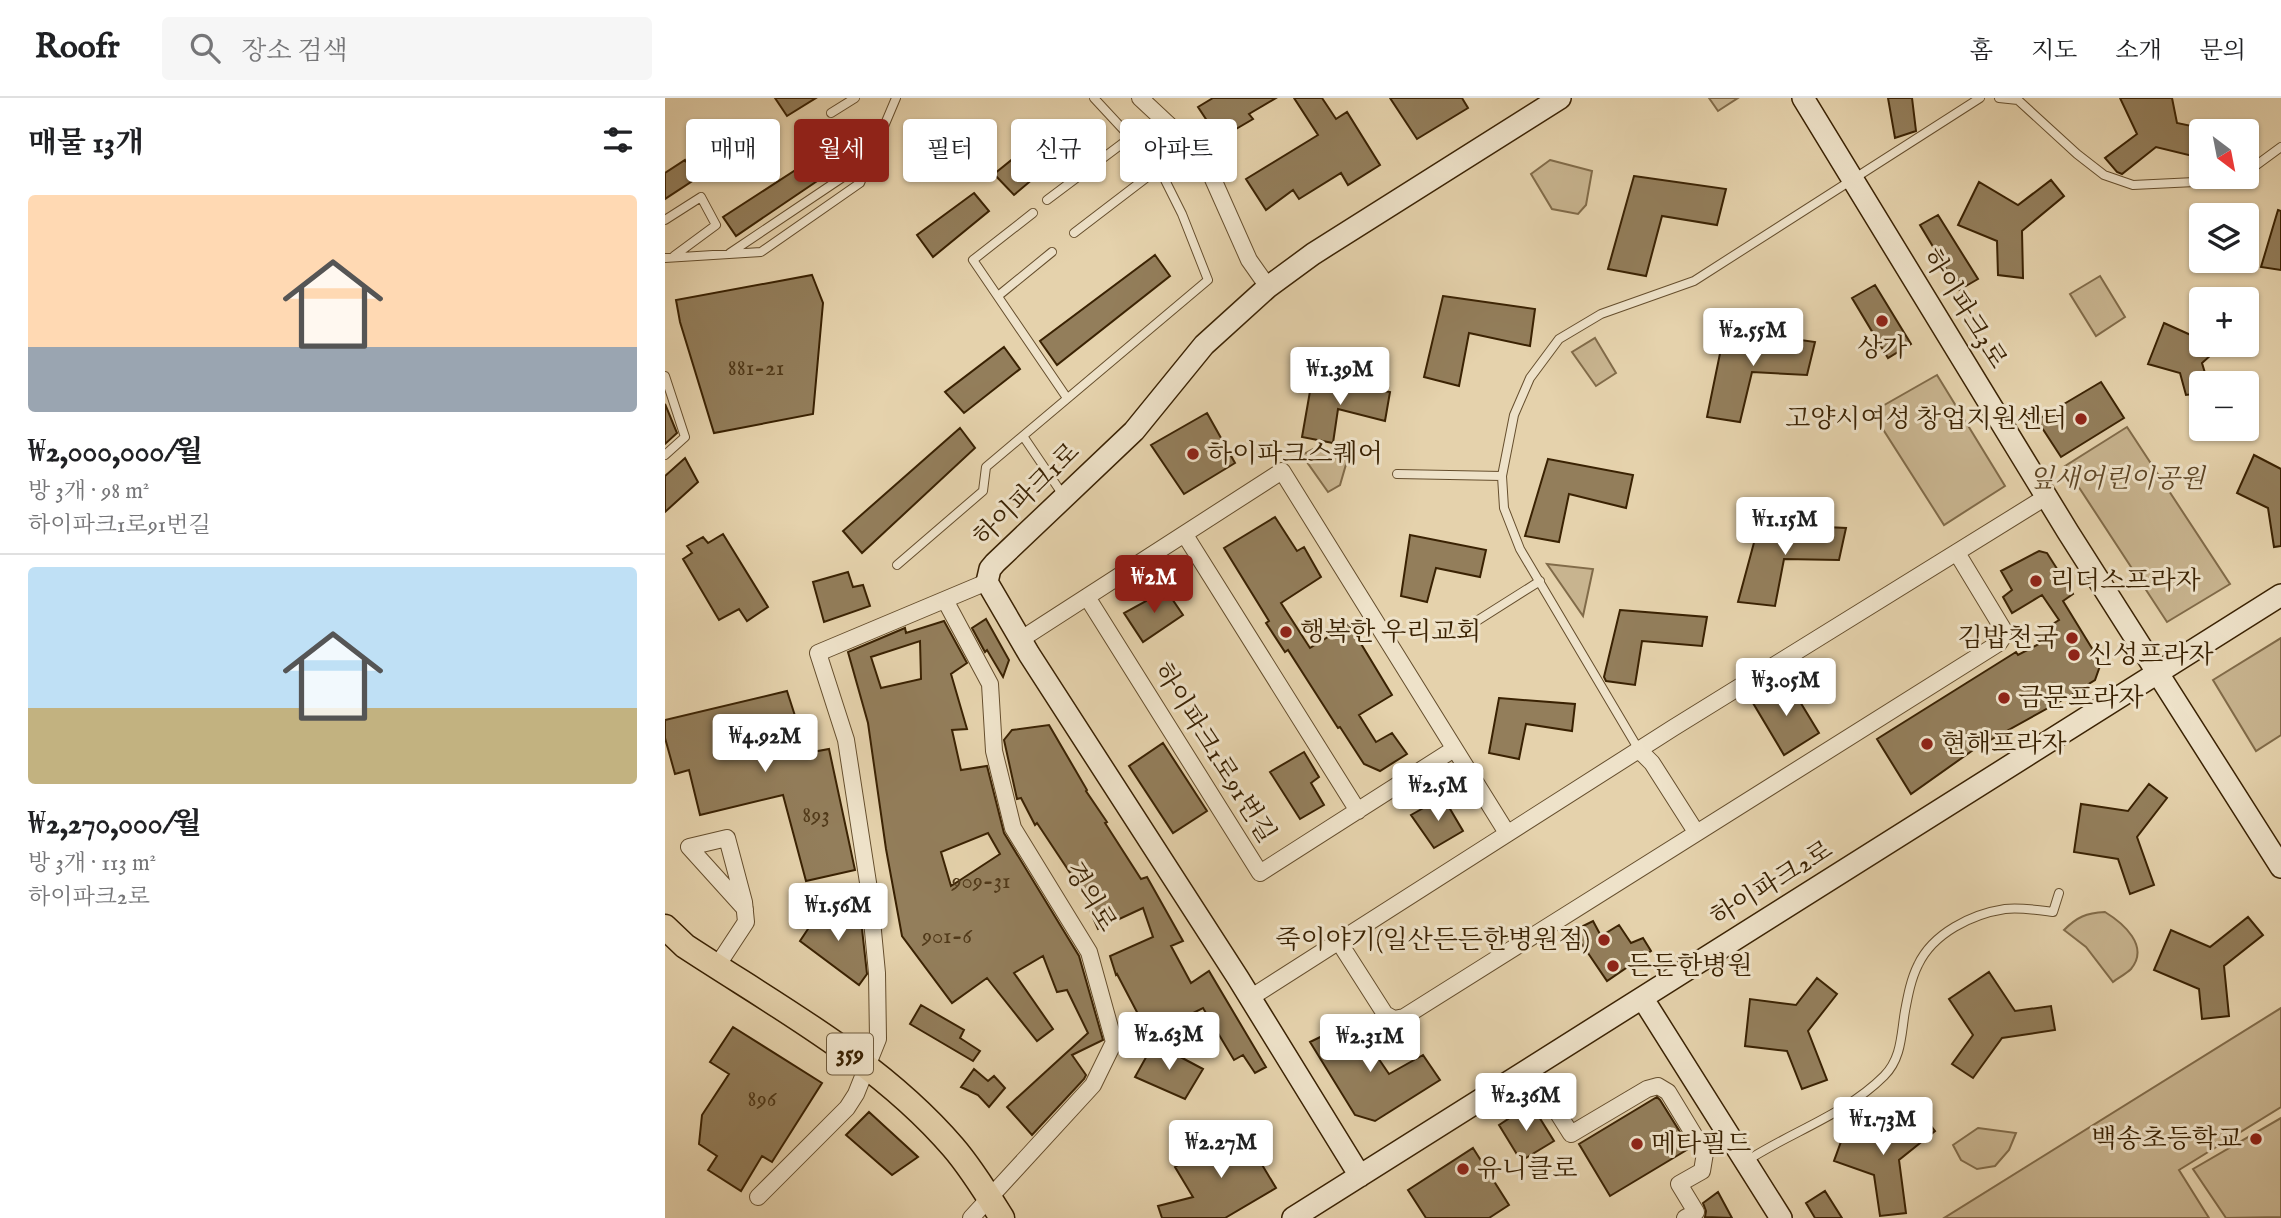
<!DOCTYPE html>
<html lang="ko">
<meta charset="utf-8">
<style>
body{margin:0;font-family:"IM FELL English","Noto Serif KR",serif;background:#f6f6f6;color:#202124;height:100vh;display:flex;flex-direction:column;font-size:26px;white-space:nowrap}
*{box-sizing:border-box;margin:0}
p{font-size:23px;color:#757577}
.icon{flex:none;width:38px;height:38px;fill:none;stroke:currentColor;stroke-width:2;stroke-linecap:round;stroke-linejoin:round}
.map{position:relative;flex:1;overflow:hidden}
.side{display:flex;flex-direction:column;background:#fff;width:665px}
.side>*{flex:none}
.hud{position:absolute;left:21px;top:21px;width:665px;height:63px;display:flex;gap:14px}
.needle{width:46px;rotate:148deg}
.controls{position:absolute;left:1524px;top:21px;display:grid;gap:14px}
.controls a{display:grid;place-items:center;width:70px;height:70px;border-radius:7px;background:#fff;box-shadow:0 2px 5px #0004;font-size:35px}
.price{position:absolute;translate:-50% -60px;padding:0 16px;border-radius:7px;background:#fff;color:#222;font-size:23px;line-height:46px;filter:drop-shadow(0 2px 4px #0008)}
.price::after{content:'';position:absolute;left:50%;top:42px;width:21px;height:16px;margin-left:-10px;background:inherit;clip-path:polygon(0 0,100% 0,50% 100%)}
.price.selected{background:#8f2418;color:#fff}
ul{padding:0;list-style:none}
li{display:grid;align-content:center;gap:14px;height:371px;padding:0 28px}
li+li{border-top:2px solid #e0e0e0}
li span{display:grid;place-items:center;height:217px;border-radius:7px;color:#555}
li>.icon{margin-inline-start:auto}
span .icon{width:126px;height:126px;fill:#fffc;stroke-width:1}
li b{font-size:30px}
h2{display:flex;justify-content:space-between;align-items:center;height:84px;padding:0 28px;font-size:30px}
.pill{padding:0 24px;border-radius:7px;background:#fff;box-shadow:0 2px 5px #0004;font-size:24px;line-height:63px}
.pill.selected{background:#8f2418;color:#fff}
header{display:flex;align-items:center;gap:42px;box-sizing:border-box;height:98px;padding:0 35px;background:#fff;border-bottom:2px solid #e0e0e0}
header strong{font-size:33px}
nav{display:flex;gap:38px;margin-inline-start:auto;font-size:24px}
.search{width:490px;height:63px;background:#f6f6f6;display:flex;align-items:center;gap:18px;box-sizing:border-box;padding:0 24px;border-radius:7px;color:#757577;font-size:26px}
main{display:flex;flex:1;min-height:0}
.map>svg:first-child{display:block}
</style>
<header>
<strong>Roofr</strong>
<div class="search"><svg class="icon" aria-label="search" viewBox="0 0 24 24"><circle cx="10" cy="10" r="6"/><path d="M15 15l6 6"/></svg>장소 검색</div>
<nav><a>홈</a><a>지도</a><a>소개</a><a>문의</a></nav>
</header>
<main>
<section class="side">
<h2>매물 13개<svg class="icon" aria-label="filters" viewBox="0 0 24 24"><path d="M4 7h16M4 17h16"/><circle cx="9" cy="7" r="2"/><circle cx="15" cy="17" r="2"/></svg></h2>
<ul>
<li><span style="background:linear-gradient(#ffd9b3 70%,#9aa5b1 0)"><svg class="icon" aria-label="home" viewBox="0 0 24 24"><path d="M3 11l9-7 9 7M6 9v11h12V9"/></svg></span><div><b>₩2,000,000/월</b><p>방 3개 · 98 m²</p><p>하이파크1로91번길</p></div></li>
<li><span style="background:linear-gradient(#bfe0f5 65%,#c2b280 0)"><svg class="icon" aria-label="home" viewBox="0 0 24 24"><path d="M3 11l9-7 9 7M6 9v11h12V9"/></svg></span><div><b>₩2,270,000/월</b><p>방 3개 · 113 m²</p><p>하이파크2로</p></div></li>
</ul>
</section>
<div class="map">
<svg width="1616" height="1120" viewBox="0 0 1616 1120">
<rect width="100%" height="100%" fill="#e5d2ac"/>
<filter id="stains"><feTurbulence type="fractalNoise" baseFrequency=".00286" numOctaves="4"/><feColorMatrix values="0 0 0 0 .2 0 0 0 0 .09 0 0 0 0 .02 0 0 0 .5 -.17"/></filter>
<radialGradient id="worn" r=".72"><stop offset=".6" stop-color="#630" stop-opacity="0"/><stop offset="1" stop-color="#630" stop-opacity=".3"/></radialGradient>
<path fill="#c8b48f" stroke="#816b49" stroke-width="2" d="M1044 0H1073L1053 13Z
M885 62 927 73 921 107 913 116 887 111 866 76Z
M1435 178 1460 219 1431 238 1405 196Z
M930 240 951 275 931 288 907 254Z
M1272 277 1340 388 1279 427 1207 314Z
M1462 329 1565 486 1502 524 1400 368Z
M648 351 684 356 675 387 663 394 637 357Z
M882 466 928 471 918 518Z
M1616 540V637L1591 653 1548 582Z
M1440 814C1458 825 1485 848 1466 871 1461 876 1453 880 1448 884L1421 849 1399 832C1412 819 1421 815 1440 814Z
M1616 910V1009L1514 1072 1544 1120H1279Z
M1616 1020V1119L1561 1120 1528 1071Z
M1313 1030 1351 1035 1344 1052 1330 1068 1312 1071 1296 1062 1288 1047Z"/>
<path fill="#937e5b" stroke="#3a2203" stroke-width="2" fill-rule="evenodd" d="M110 0H151L122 18Z
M548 0H611L584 16 588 21 554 41 533 9Z
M629 0H657L671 21 682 14 715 67 683 87 676 75 634 101 628 92 601 112 581 81 653 37Z
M725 0H797L803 10 752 41Z
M1223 0H1247L1251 33 1230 40Z
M1455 0H1507L1512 25 1536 30V60L1491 49 1457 76 1452 74 1440 60 1472 36Z
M386 30 403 51 349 97 329 76Z
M152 58 164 75 71 138 58 119Z
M20 62 32 80 0 101V75Z
M969 78 1061 91 1052 127 997 118 981 178 943 171Z
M1386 82 1399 98 1357 133 1358 180 1333 177 1332 143 1293 127 1314 84 1353 107Z
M309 95 324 113 268 159 252 137Z
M1613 112 1616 113V172L1596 169Z
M1273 117 1313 181 1294 192 1255 127Z
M490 157 505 178 392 267 375 243Z
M147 177 158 205 148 316 49 335 15 224 11 202Z
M1210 187 1246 246 1223 260 1187 200Z
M778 198 870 211 865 248 804 235 794 288 759 279Z
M1499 225 1528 238 1536 232V247H1557L1537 265 1543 285H1536V295L1521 297 1515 275 1483 266Z
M1060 231 1150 244 1142 277 1087 274 1075 324 1042 319Z
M339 249 355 271 299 315 280 294Z
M647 282 725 294 720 323 673 311 668 345 637 339Z
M1436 284 1459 320 1396 359 1372 322Z
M0 306 12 335 0 346Z
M542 315 570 365 519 396 486 347Z
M295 330 310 350 197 455 178 433Z
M1589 357 1616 371V448L1609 449 1603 410 1572 395Z
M20 360 33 384 0 414V378Z
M883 361 968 377 961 410 904 396 894 444 860 438Z
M610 419 632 453 639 449 656 479 616 505 645 550 684 526 727 597 694 617 711 644 727 635 742 656 715 673 699 666 675 629 673 630 623 552 620 554 601 525 604 523 559 450Z
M1094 426 1181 430 1174 462 1119 461 1110 508 1073 504Z
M58 436 103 509 82 523 74 511 54 522 18 461 27 455 22 448 38 439 43 445Z
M745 437 821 452 815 479 771 470 762 504 736 498Z
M1374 453 1382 455 1408 496 1398 503 1436 565 1430 582 1394 604 1311 650 1246 696 1212 641 1351 554 1353 557 1389 538 1383 529 1394 522 1377 497 1347 515 1338 499 1347 492 1336 473Z
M183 474 188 489 198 487 205 508 159 524 148 484Z
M501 492 518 517 478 544 459 515Z
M955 512 1042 519 1037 548 977 543 970 587 941 583 939 579Z
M321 521 344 562 338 579 322 552 320 554 307 530Z
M279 523 302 565 286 576 302 631 287 632 296 672 322 668 339 735 414 858 438 942 407 957 421 977 419 981 367 1037 342 1009 423 935 402 892 392 894 378 858 349 875 388 931 372 943 322 880 287 905 237 838 221 751 203 625 183 554 240 530 241 535ZM255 543 256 581 216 590 206 559ZM323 735 335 756 286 788 276 754Z
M1123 584 1154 635 1119 657 1088 605Z
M122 593 142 655 164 651 190 772 141 783 118 697 35 717 24 672 10 676 0 640V622Z
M834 600 910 606 907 633 861 626 854 661 824 655Z
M384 627 422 692 421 693 442 724 440 725 476 781 482 779 518 843 506 848 526 885 544 873 601 969 590 975 578 957 569 962 538 910 484 937 452 876 451 877 445 858 488 839 478 810 433 831 422 806 425 805 372 725 370 727 356 700 352 701 339 642 347 632Z
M498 645 542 713 508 735 464 668Z
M639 654 654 679 646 685 659 707 635 721 605 674Z
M1484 686 1502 700 1472 739 1489 787 1465 796 1453 761 1409 754 1416 706 1463 713Z
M778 699 798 733 769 750 746 717Z
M161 804 197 831 202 876 194 887 135 843Z
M1583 819 1598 837 1559 868 1564 918 1537 921 1534 891 1489 872 1506 832 1545 849Z
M928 823 936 838 954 827 966 845 978 840 986 853 942 883 908 833Z
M1324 874 1350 913 1386 908 1390 932 1337 940 1308 980 1287 966 1308 937 1284 901Z
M1152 880 1172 896 1143 933 1162 982 1137 991 1122 953 1080 948 1085 901 1131 907Z
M256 907 299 932 295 940 315 953 308 963 245 926Z
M688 923 724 976 758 957 775 982 710 1023 690 1017 645 944Z
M68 929 157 985 107 1064 97 1058 76 1093 43 1072 52 1058 34 1046 37 1017 64 976 45 964Z
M489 945 538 971 520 1001 470 979Z
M309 971 323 983 329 978 340 990 324 1009 313 997 296 989Z
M992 999 995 1002 1025 1050 945 1098 914 1046Z
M866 1006 889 1043 856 1063 834 1027Z
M204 1014 253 1059 227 1077 181 1037Z
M1255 1014 1270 1033 1234 1062 1241 1115 1215 1118 1209 1077 1169 1063 1185 1019 1228 1035Z
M575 1030 611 1090 560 1120H497L493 1108 528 1099 510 1069Z
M808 1050 844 1107 824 1120H761L743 1092Z
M1160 1093 1177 1120H1150L1141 1105Z
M1053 1094 1067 1120 1040 1119 1041 1113 1038 1105Z"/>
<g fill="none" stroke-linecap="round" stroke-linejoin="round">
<g stroke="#654e2d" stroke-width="10">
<path id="lane" d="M1334 0 1353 2 1412 56 1439 77 1468 87 1571 82 1576 79
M166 15 190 0
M1582 74 1616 49
M382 102 466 39
M368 115 308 162 402 300
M0 122 36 99 51 127 9 158
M409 135 494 70
M65 155 205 61
M0 160 96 154 195 85 231 0
M333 198 387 154
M0 278 20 339 0 357
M358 338 398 397
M732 376 837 378
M232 467 318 393 321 369 543 182 517 116 494 70 429 0
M807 526 875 483
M974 652 855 451 839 410 837 378 849 317 865 280 894 241 936 216 1029 183 1315 0
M1083 1062C1128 1033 1181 1016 1219 978 1237 960 1236 936 1240 913 1243 897 1246 881 1253 867 1268 835 1307 816 1340 811 1355 809 1373 812 1388 814L1394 795"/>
</g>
<g stroke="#654e2d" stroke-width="18">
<path id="street" d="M475 0 519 41 544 72 584 162 603 189
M520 437 693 713
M422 499 595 775 789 651
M280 502 325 586 329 653 348 730 424 854 449 944 428 987 306 1120
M355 542 617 373 842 735
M974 652 987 665 1031 734
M674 844 720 916 729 921 739 919 1334 545 1338 539V531L1292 455
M52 868 81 824 79 804 62 740 24 749 80 811
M585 900 1008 630 1381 399
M865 971 906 1036 982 991 993 988 1003 994 1040 1055 1037 1073 1014 1086 1031 1114 1020 1120
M93 1099 182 1010 191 996 213 941 212 875 204 791 181 642 153 555 322 484"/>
</g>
<g stroke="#3a2203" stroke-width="24">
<path id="secondary" d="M1138 0 1403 434 1616 769
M978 901 1116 1120
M695 1078 573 880 364 556 322 484 325 471 330 465 469 333 539 247 603 189 648 156 895 0
M628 1120 1616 497"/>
</g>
<g stroke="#3a2203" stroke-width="27">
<path id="primary" d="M0 829 20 848C113 909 215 964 288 1049 307 1071 322 1096 337 1120"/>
</g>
<use href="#lane" stroke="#eee2c9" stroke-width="8"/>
<use href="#street" stroke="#eee2c9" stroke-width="16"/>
<use href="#secondary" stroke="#eee2c9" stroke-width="21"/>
<use href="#primary" stroke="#e5d2ac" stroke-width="24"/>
</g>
<g fill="#8f2418" stroke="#eee2c9" stroke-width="2.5">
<circle cx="1217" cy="223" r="7"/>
<circle cx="1416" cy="321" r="7"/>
<circle cx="528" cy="356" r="7"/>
<circle cx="1371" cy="483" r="7"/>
<circle cx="621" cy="534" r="7"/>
<circle cx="1407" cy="540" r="7"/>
<circle cx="1409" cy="557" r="7"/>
<circle cx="1339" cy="600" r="7"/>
<circle cx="1262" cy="646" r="7"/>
<circle cx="939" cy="842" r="7"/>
<circle cx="948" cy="868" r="7"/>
<circle cx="1591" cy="1041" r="7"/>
<circle cx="972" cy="1046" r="7"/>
<circle cx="798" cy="1071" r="7"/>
</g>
<g text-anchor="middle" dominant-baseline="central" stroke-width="6" stroke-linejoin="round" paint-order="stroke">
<g font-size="23" fill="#503919">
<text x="91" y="270">881-21</text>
<text x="151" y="717">893</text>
<text x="316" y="783">909-31</text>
<text x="282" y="838">901-6</text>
<text x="97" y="1001">896</text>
</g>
<rect fill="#eee2c9" stroke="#705c3e" stroke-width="2" x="162" y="935.5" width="46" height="41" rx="5"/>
<g font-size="24" font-weight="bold" fill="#3a2203">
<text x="185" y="956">359</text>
</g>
<g font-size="26" fill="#3a2203" stroke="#eee2c9">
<text transform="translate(1299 211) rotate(58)">하이파크3로</text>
<text transform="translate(362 397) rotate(-44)">하이파크1로</text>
<text transform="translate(549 655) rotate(58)">하이파크1로91번길</text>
<text transform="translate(1107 786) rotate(-32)">하이파크2로</text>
<text transform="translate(425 799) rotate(59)">경의로</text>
</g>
<g font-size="26" fill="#3a2203" stroke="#eee2c9" text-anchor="start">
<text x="1217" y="250" text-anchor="middle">상가</text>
<text x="1402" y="321" text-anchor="end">고양시여성 창업지원센터</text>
<text x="542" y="356">하이파크스퀘어</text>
<text x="1385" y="483">리더스프라자</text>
<text x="635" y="534">행복한 우리교회</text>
<text x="1393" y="540" text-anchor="end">김밥천국</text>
<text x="1423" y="557">신성프라자</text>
<text x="1353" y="600">금문프라자</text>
<text x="1276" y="646">현해프라자</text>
<text x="925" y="842" text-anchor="end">죽이야기(일산든든한병원점)</text>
<text x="962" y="868">든든한병원</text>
<text x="1577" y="1041" text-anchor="end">백송초등학교</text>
<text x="986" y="1046">메타필드</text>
<text x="812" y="1071">유니클로</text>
</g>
<g font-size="26" font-style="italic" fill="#5e4626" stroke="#eee2c9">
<text x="1452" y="381">잎새어린이공원</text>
</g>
</g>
<rect width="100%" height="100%" filter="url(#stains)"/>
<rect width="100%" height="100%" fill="url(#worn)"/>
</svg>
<div class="controls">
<a><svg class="needle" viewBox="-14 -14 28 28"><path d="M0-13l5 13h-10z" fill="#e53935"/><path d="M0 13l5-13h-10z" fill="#757577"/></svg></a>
<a><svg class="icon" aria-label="layers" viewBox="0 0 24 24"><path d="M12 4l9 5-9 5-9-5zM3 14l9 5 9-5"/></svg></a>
<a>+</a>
<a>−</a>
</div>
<b class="price" style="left:1088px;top:270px">₩2.55M</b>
<b class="price" style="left:675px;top:309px">₩1.39M</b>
<b class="price" style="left:1120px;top:459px">₩1.15M</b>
<b class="price selected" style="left:489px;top:517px">₩2M</b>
<b class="price" style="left:1121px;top:620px">₩3.05M</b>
<b class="price" style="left:100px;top:676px">₩4.92M</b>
<b class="price" style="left:773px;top:725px">₩2.5M</b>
<b class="price" style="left:173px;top:845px">₩1.56M</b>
<b class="price" style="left:504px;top:974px">₩2.63M</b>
<b class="price" style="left:705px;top:976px">₩2.31M</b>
<b class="price" style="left:861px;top:1035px">₩2.36M</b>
<b class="price" style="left:1218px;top:1059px">₩1.73M</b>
<b class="price" style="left:556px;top:1082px">₩2.27M</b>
<div class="hud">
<a class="pill">매매</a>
<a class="pill selected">월세</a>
<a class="pill">필터</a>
<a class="pill">신규</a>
<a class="pill">아파트</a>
</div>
</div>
</main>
